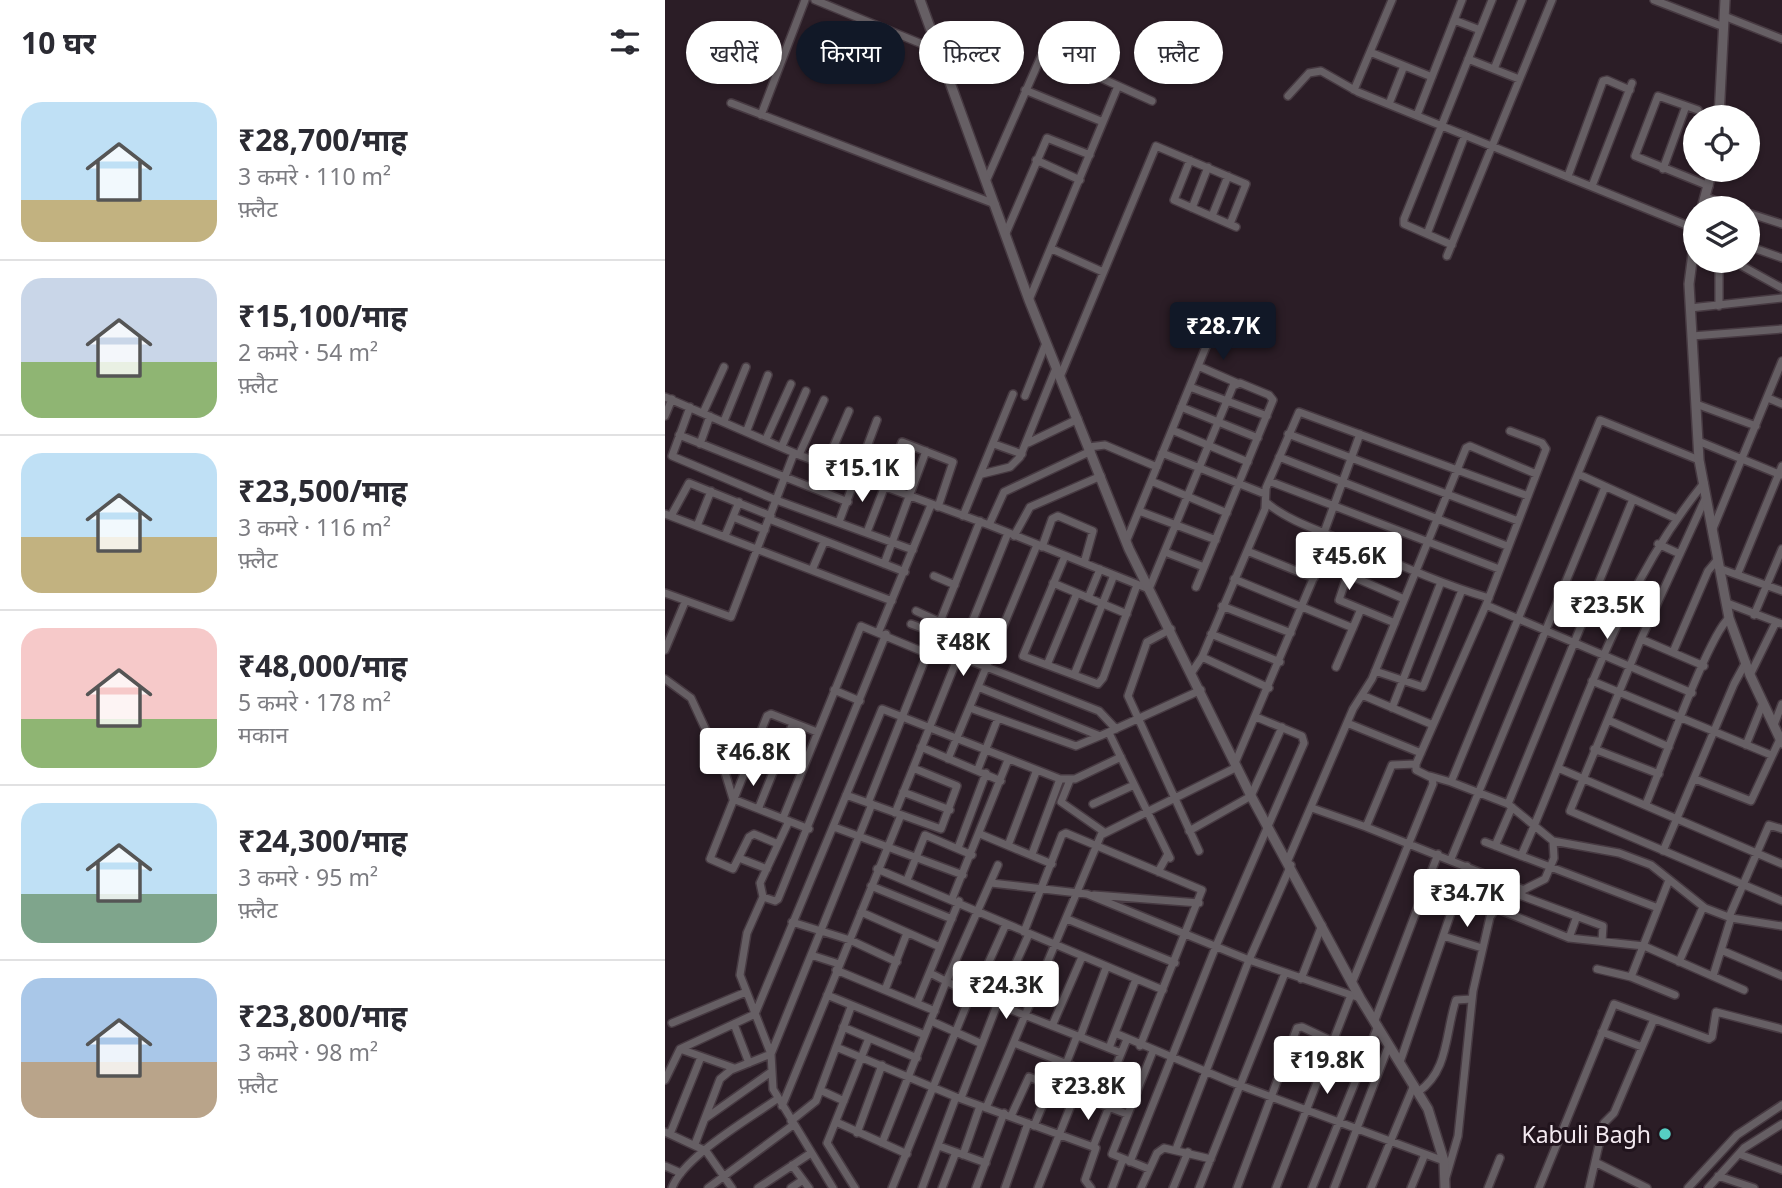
<!DOCTYPE html>
<html lang="hi">
<meta charset="utf-8">
<style>
body{margin:0;font-family:"Noto Sans","Noto Sans Devanagari",sans-serif;background:#f2f2f3;color:#2b2b33;height:100vh;display:flex;flex-direction:column;font-size:26px;white-space:nowrap}
*{box-sizing:border-box;margin:0}
p{font-size:23px;color:#7c7c81}
.icon{flex:none;width:38px;height:38px;fill:none;stroke:currentColor;stroke-width:2;stroke-linecap:round;stroke-linejoin:round}
.map{position:relative;flex:1;overflow:hidden}
.drawer{display:flex;flex-direction:column;background:#fff;width:665px}
.drawer>*{flex:none}
.top-card{position:absolute;left:21px;top:21px;width:665px;height:63px;display:flex;gap:14px}
.buttons{position:absolute;left:1018px;top:105px;display:grid;gap:14px}
.buttons a{display:grid;place-items:center;width:77px;height:77px;border-radius:50%;background:#fff;box-shadow:0 2px 5px #0004;font-size:35px}
.price{position:absolute;translate:-50% -60px;padding:0 16px;border-radius:7px;background:#fff;color:#222;font-size:23px;line-height:46px;filter:drop-shadow(0 2px 4px #0008)}
.price::after{content:'';position:absolute;left:50%;top:42px;width:21px;height:16px;margin-left:-10px;background:inherit;clip-path:polygon(0 0,100% 0,50% 100%)}
.price.active{background:#111827;color:#fff}
ul{padding:0;list-style:none}
li{display:flex;align-items:center;gap:21px;height:175px;padding:0 21px}
li+li{border-top:2px solid #e1e1e2}
li span{display:grid;place-items:center;flex:none;width:196px;height:140px;border-radius:21px;color:#555}
li>.icon{margin-inline-start:auto}
span .icon{width:84px;height:84px;fill:#fffc;stroke-width:1}
li b{font-size:30px}
h2{display:flex;justify-content:space-between;align-items:center;height:84px;padding:0 21px;font-size:30px}
.tag{padding:0 24px;border-radius:32px;background:#fff;box-shadow:0 2px 5px #0004;font-size:24px;line-height:63px}
.tag.active{background:#111827;color:#fff}
main{display:flex;flex:1;min-height:0}
.map>svg:first-child{display:block}
</style>
<main>
<section class="drawer">
<h2>10 घर<svg class="icon" aria-label="filters" viewBox="0 0 24 24"><path d="M4 7h16M4 17h16"/><circle cx="9" cy="7" r="2"/><circle cx="15" cy="17" r="2"/></svg></h2>
<ul>
<li><span style="background:linear-gradient(#bfe0f5 70%,#c2b280 0)"><svg class="icon" aria-label="home" viewBox="0 0 24 24"><path d="M3 11l9-7 9 7M6 9v11h12V9"/></svg></span><div><b>₹28,700/माह</b><p>3 कमरे · 110 m²</p><p>फ़्लैट</p></div></li>
<li><span style="background:linear-gradient(#c9d6e8 60%,#8fb573 0)"><svg class="icon" aria-label="home" viewBox="0 0 24 24"><path d="M3 11l9-7 9 7M6 9v11h12V9"/></svg></span><div><b>₹15,100/माह</b><p>2 कमरे · 54 m²</p><p>फ़्लैट</p></div></li>
<li><span style="background:linear-gradient(#bfe0f5 60%,#c2b280 0)"><svg class="icon" aria-label="home" viewBox="0 0 24 24"><path d="M3 11l9-7 9 7M6 9v11h12V9"/></svg></span><div><b>₹23,500/माह</b><p>3 कमरे · 116 m²</p><p>फ़्लैट</p></div></li>
<li><span style="background:linear-gradient(#f6c9c9 65%,#8fb573 0)"><svg class="icon" aria-label="home" viewBox="0 0 24 24"><path d="M3 11l9-7 9 7M6 9v11h12V9"/></svg></span><div><b>₹48,000/माह</b><p>5 कमरे · 178 m²</p><p>मकान</p></div></li>
<li><span style="background:linear-gradient(#bfe0f5 65%,#7fa58c 0)"><svg class="icon" aria-label="home" viewBox="0 0 24 24"><path d="M3 11l9-7 9 7M6 9v11h12V9"/></svg></span><div><b>₹24,300/माह</b><p>3 कमरे · 95 m²</p><p>फ़्लैट</p></div></li>
<li><span style="background:linear-gradient(#a9c7e8 60%,#b9a48a 0)"><svg class="icon" aria-label="home" viewBox="0 0 24 24"><path d="M3 11l9-7 9 7M6 9v11h12V9"/></svg></span><div><b>₹23,800/माह</b><p>3 कमरे · 98 m²</p><p>फ़्लैट</p></div></li>
</ul>
</section>
<div class="map">
<svg width="1117" height="1188" viewBox="0 0 1117 1188">
<rect width="100%" height="100%" fill="#2b1d26"/>
<g fill="none" stroke-linecap="round" stroke-linejoin="round">
<path stroke="#290021" stroke-width="2" d="M1082 1142 1110 1124
M1038 1188 1063 1160"/>
<g stroke="#473a42" stroke-width="10">
<path id="minor" d="M150 0 274 51
M989 0 1059 27
M1059 16 1117 39
M789 20 815 30
M705 52 767 77
M803 59 854 79
M829 69 857 0
M360 90 438 122
M689 90 727 0
M623 96 644 73 656 71 693 92 1031 229
M66 103 330 204
M724 104 739 66
M1033 110 993 96 970 156 1044 186
M96 115 140 0
M752 115 797 0
M371 160 415 180
M525 160 509 200 571 227
M998 169 1021 106
M903 176 938 81 942 80 965 90
M322 179 378 52 487 101
M927 186 967 83
M1041 197 1068 208
M527 208 543 167
M1083 213 1117 224
M547 216 563 176
M341 233 382 138 425 155
M762 234 800 135
M787 245 739 224V219L827 0
M1083 246 1117 258
M387 249 438 272
M782 256 887 0
M1068 261 1117 288
M364 300 453 86
M1054 306V261
M1025 308 1117 298
M1027 336 1117 329
M533 366 572 383
M395 377 491 146 581 184 565 224
M525 387 602 416
M360 396 381 343
M0 397 134 455 324 525 484 589 568 386 575 383 604 395 608 400 531 587
M1103 398 1117 404
M1031 404 1091 426
M25 407 7 456 111 500 248 550
M516 407 593 438
M38 413 59 367
M0 416 7 399
M59 421 81 367
M82 430 103 375
M507 430 583 462
M623 434 853 521
M695 434 649 560 739 599
M14 435 183 502
M101 439 126 384
M1033 441 1116 475
M363 443 413 419
M35 444 45 416
M329 444 357 454
M117 446 141 391
M424 447 440 445 492 467
M497 453 600 494
M134 455 159 400
M614 457 842 546
M1034 460 935 420 786 782 843 804 888 841 954 853 986 865 1040 908 1066 918 1117 926
M161 464 184 411
M317 474 345 467 355 457 391 368
M913 474 1010 518
M486 481 562 513
M604 481 834 569
M1041 497 976 639 905 811 1117 901
M602 503C625 522 656 531 684 543 730 563 776 584 824 598
M474 511 551 540
M0 514 227 601
M6 516 24 483 106 516
M298 516 348 394
M68 517 100 530
M104 519 240 572
M174 522 212 420
M324 525 339 492 426 451
M32 526 46 491
M1047 531 1117 361
M202 532 237 442 288 462 273 507
M60 536 74 502
M349 536 365 507 436 476
M461 542 547 332
M993 544 1015 554
M377 547 387 519 393 516 428 531 419 563
M582 551 649 578
M500 552 539 567
M400 556 358 656 433 684 438 678 472 585
M219 564 261 451
M1056 569 1117 591
M147 570 159 542
M1073 573 1117 466
M269 576 290 585
M682 576 674 600 730 623
M569 579 688 628
M388 583 462 614
M0 593 66 617 129 453
M423 598 435 569
M1062 603 1117 624
M821 605 1027 693
M557 606 626 633
M251 611 275 622
M1089 615 1117 549
M246 624 271 633
M506 629 482 642 463 696 534 851
M214 631 266 505
M546 634 615 662
M976 639 1039 666
M265 645 434 711 451 729
M0 650 20 602
M1008 652 1043 571 1053 559
M537 657 604 688
M382 665 412 593
M671 667 696 609
M710 671 758 687 797 590
M527 672 537 657 600 509 601 488 634 412 863 496
M409 675 449 575
M1085 675 1111 622
M0 679 26 698 59 769 68 799 144 829
M927 681 1106 755
M313 687 435 736 536 690
M169 690 195 701
M697 695 768 725
M305 708 411 746 435 736
M727 708 776 582
M943 720 1004 747
M682 723 756 753
M1109 725 1117 704
M444 733 505 858
M1081 745 1098 703
M256 747 336 781
M929 749 994 774
M283 759 372 545
M570 763 654 565
M751 764 727 765 701 827 859 890
M893 768 1117 864
M313 769 333 718
M765 776 786 782
M1030 779 1086 801 1115 739
M405 780 396 802 439 832
M238 792 285 810
M181 795 276 829 292 786 248 768
M203 803 315 521
M428 804 469 785
M843 804 968 499
M981 804C996 769 1043 636 1064 618
M94 807 128 723
M647 808 701 827
M230 813 343 533
M118 818 196 626 261 653
M124 821 95 883 98 897 82 933 75 975 106 1054 108 1089 168 1188
M169 827 298 875
M524 831 586 796 617 727
M315 834 387 864
M820 842 993 908
M344 843 371 772
M113 844 89 834 84 837 68 869 45 859 102 716 106 714 152 732
M830 846 847 807
M293 848 321 773
M998 851 1069 684 1081 662
M367 854 395 779
M856 856C914 727 948 595 1039 483
M74 858 102 869
M786 859 940 487
M623 860 688 709 707 679 801 448 805 446 871 474
M212 869 498 990
M493 872 503 854
M242 880 260 835 307 855
M326 883 422 894 584 960 695 998
M206 886 287 919
M793 893 904 938 979 946 1079 990
M849 893 938 926 937 941
M429 895 534 903
M98 897 110 901 113 899 221 634
M287 899 343 760
M196 912 275 947
M1064 917 1104 825 1117 829
M402 919 510 963
M127 922 185 940 232 962
M359 932 397 835 401 833 537 890 475 1046
M778 936 817 948
M904 938 912 916
M1056 950 1117 976
M146 955 174 964
M1014 962 1038 907
M932 969 966 977 1010 995
M171 970 270 1011
M265 973 306 994 456 1053
M1048 976 1066 918
M966 977 1004 880
M636 979 657 925
M687 983 768 784 767 778 751 770V764L821 605 881 449 877 443 845 431
M220 990 242 933
M162 995 260 1035
M309 995 341 924
M252 1003 294 901
M710 1020 773 854
M266 1021 317 1044
M7 1023 81 992
M69 1024 84 1063
M387 1026 417 957
M178 1027 204 1038
M937 1032 977 1047
M450 1033 566 1082 779 1161
M415 1037 441 968
M349 1043 445 1081 462 1039
M171 1047 291 1097 431 1148 420 1180 426 1188
M444 1048 471 979
M15 1049 69 1068
M735 1062 802 866
M401 1064 412 1036
M0 1080 15 1049 90 1014 217 709 395 779H410L456 757
M445 1081 472 1092
M155 1090 179 1101
M753 1092C784 1071 780 1033 791 1000L807 999
M296 1098 332 1005 364 934
M117 1106 236 815
M321 1108 436 835 572 767
M346 1116 364 1077 462 1114
M41 1118 106 1072
M126 1121 151 1101 186 1007
M171 1122 242 1154
M369 1126 386 1085
M0 1132 41 1151 67 1188
M192 1133 217 1065
M5 1134 36 1057
M217 1143 281 982 333 865
M30 1144 55 1079 66 1070 106 1054 207 804
M274 1146 321 1163
M428 1147 444 1107
M511 1149 584 960 626 865
M1074 1154 1117 1170
M298 1155 315 1106
M465 1162 551 946 639 743 637 736 591 717
M932 1163 982 1188
M127 1165 144 1188
M0 1166 16 1173
M484 1169 447 1154 488 1051
M1053 1176 1089 1188
M781 1177 793 1136 808 991 825 917 836 901 880 879 889 858 888 841
M7 1188C18 1157 84 1119 112 1099
M43 1188 128 1125
M93 1188 146 1153
M126 1188 138 1180
M190 1188 162 1143 204 1038 252 1058
M227 1188 306 994
M257 1188 291 1097
M277 1188 291 1152
M311 1188 339 1113
M340 1188 363 1123
M373 1188 410 1095
M447 1188 458 1159
M476 1188 492 1153 499 1148 546 1159
M508 1188 523 1152
M534 1188 620 973
M572 1188 632 1028 637 1027 669 1042
M611 1188 686 995
M647 1188 713 1026
M669 1188 724 1045
M706 1188 749 1085
M746 1188 760 1154
M823 1188 835 1158
M874 1188 949 1004 1044 1039 1047 1037 1051 1012 1117 1029
M924 1188 939 1123 949 1113 989 1019
M1023 1188 1072 1135 1117 1105
M1043 1188 1079 1148 1117 1124"/>
</g>
<g stroke="#473a42" stroke-width="12">
<path id="tertiary" d="M255 0 364 300 464 549 586 796 695 998 763 1109 779 1161 780 1188
M1054 117 1060 0
M1037 208 1047 170
M1031 230 1024 284 1034 460 1064 618 1085 675 1117 743"/>
</g>
<use href="#minor" stroke="#665f64" stroke-width="7"/>
<use href="#tertiary" stroke="#665f64" stroke-width="9"/>
</g>
<circle fill="#56cec4" stroke="#21141d" stroke-width="2.5" cx="1000" cy="1134" r="7"/>
<g text-anchor="middle" dominant-baseline="central" stroke-width="6" stroke-linejoin="round" paint-order="stroke">
<g font-size="23" fill="#f3e9f0" stroke="#21141d" text-anchor="end">
<text x="986" y="1134">Kabuli Bagh</text>
</g>
</g>
</svg>
<div class="buttons">
<a><svg class="icon" aria-label="locate" viewBox="0 0 24 24"><circle cx="12" cy="12" r="6"/><path d="M12 2v4M12 18v4M2 12h4M18 12h4"/></svg></a>
<a><svg class="icon" aria-label="layers" viewBox="0 0 24 24"><path d="M12 4l9 5-9 5-9-5zM3 14l9 5 9-5"/></svg></a>
</div>
<b class="price active" style="left:558px;top:362px">₹28.7K</b>
<b class="price" style="left:197px;top:504px">₹15.1K</b>
<b class="price" style="left:684px;top:592px">₹45.6K</b>
<b class="price" style="left:942px;top:641px">₹23.5K</b>
<b class="price" style="left:298px;top:678px">₹48K</b>
<b class="price" style="left:88px;top:788px">₹46.8K</b>
<b class="price" style="left:802px;top:929px">₹34.7K</b>
<b class="price" style="left:341px;top:1021px">₹24.3K</b>
<b class="price" style="left:662px;top:1096px">₹19.8K</b>
<b class="price" style="left:423px;top:1122px">₹23.8K</b>
<div class="top-card">
<a class="tag">खरीदें</a>
<a class="tag active">किराया</a>
<a class="tag">फ़िल्टर</a>
<a class="tag">नया</a>
<a class="tag">फ़्लैट</a>
</div>
</div>
</main>
